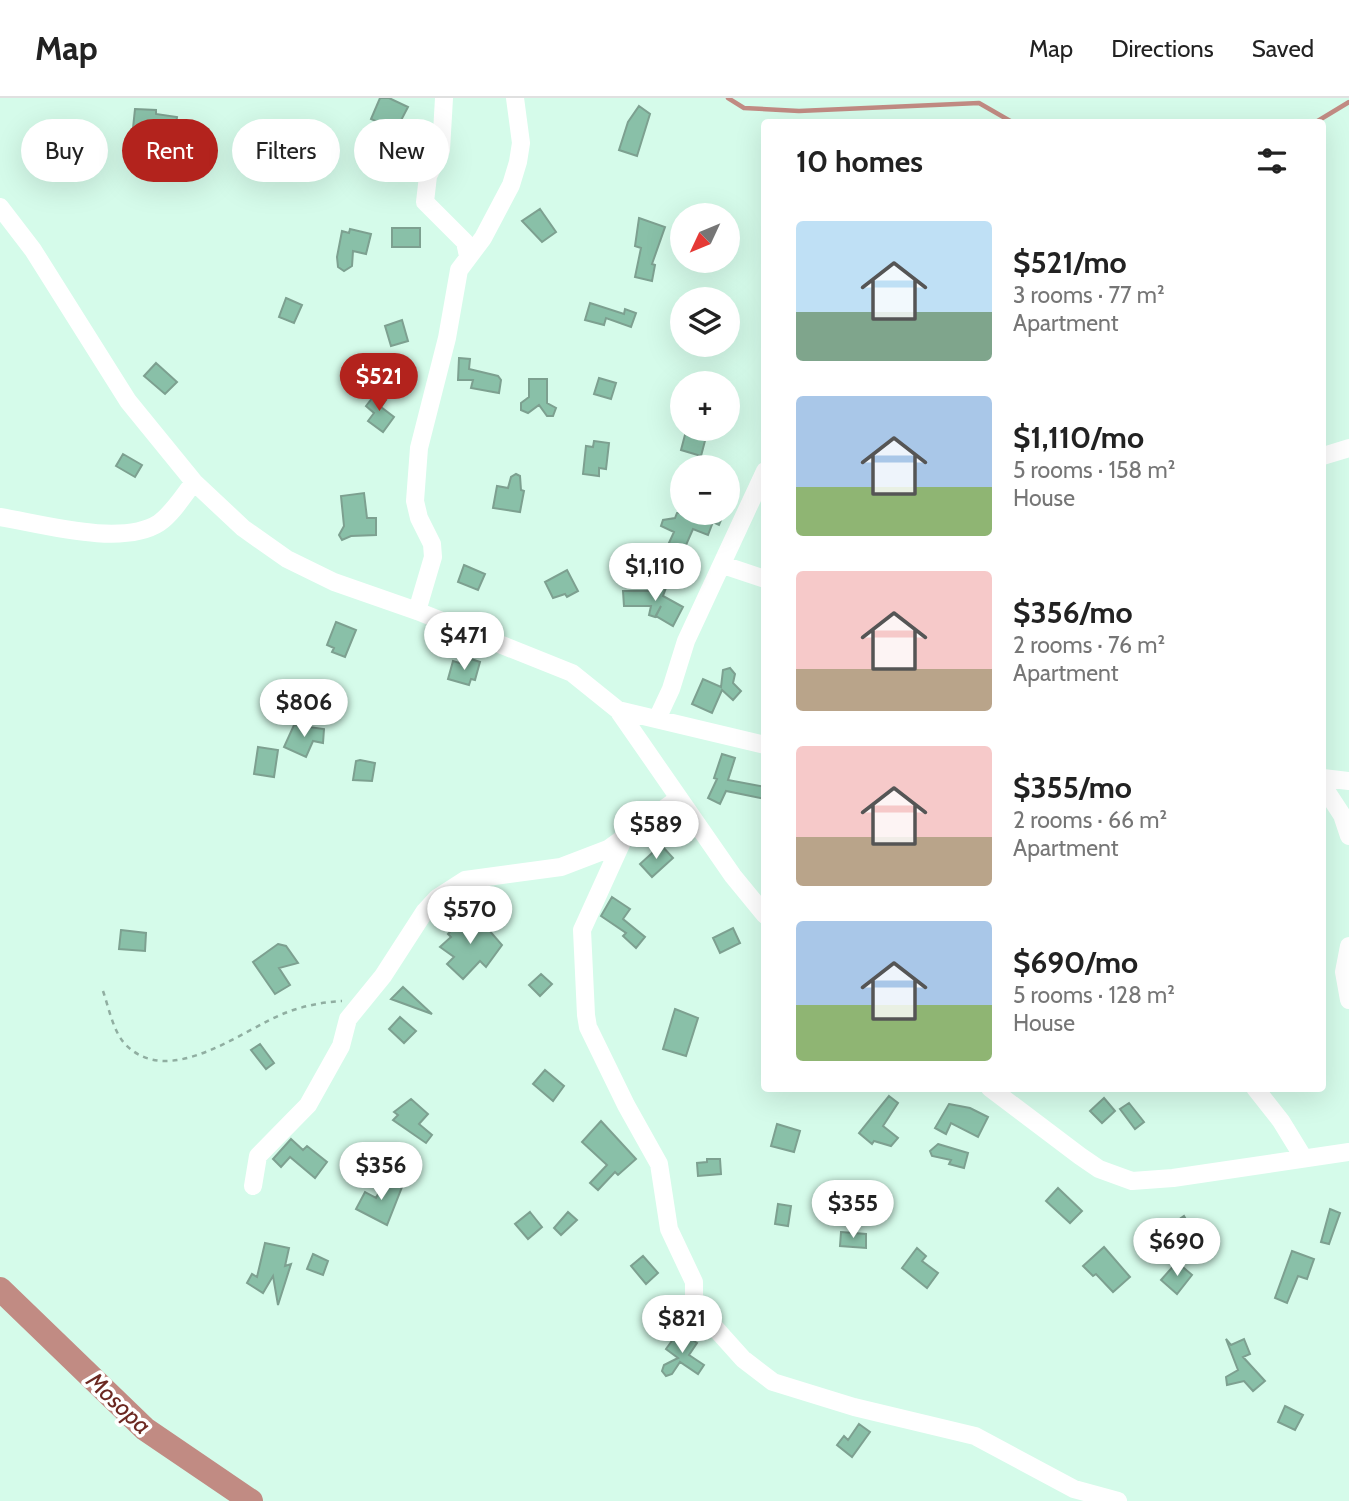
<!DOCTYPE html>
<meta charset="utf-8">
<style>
body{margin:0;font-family:Cabin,sans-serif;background:#f6f6f6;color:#222;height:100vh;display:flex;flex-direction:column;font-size:26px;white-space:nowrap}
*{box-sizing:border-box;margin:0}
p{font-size:23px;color:#767676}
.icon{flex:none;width:38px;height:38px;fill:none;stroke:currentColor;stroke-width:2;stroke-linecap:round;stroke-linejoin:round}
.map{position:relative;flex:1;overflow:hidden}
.panel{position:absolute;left:761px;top:21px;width:565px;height:973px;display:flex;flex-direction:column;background:#fff;border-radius:7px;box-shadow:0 7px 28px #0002}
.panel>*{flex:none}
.top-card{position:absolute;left:21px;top:21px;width:635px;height:63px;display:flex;gap:14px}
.needle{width:46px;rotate:226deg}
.controls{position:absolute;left:670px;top:105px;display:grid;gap:14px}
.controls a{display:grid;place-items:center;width:70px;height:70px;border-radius:50%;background:#fff;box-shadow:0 7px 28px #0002;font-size:35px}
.price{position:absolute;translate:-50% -60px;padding:0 16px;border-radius:24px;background:#fff;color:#222;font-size:23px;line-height:46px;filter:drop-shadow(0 2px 4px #0008)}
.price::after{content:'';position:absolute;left:50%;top:42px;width:21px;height:16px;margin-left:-10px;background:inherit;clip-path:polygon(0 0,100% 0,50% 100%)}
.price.selected{background:#b3231d;color:#fff}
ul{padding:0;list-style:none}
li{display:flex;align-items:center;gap:21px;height:175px;padding:0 35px}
li span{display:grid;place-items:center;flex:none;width:196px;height:140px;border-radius:7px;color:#555}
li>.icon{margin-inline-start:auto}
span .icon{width:84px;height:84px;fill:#fffc;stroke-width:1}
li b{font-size:30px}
h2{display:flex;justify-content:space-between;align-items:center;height:84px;padding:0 35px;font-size:30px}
.tag{padding:0 24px;border-radius:32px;background:#fff;box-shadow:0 7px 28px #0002;font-size:24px;line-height:63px}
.tag.selected{background:#b3231d;color:#fff}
header{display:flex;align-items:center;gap:42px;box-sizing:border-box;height:98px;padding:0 35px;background:#fff;border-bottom:2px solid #e0e0e0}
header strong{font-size:33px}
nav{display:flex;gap:38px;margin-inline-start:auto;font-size:24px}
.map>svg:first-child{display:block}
</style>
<header>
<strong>Map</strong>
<nav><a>Map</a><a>Directions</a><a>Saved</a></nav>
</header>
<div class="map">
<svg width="1349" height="1403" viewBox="0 0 1349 1403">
<rect width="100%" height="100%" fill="#d5fbea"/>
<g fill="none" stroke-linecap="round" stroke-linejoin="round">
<path stroke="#c18b83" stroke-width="4.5" d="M728 0 744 10 799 13 979 5 1012 24
M1316 24 1349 4"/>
<path stroke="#c18b83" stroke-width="24" d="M0 1191 145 1331 251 1403"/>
</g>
<path fill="#89c0a8" stroke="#7da090" stroke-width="2" d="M380 0H389L408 9 396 32 371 21Z
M639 8 650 16 637 58 619 52 628 24Z
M135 11 156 12V16L177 19 174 39 155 36V40H132Z
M540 111 556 134 542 144 522 123Z
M639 120 665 129 652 166 655 167 652 183 635 179 641 150 635 148Z
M392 130H420V149H392Z
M350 131 371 136 366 156 353 153 352 168 344 173 338 169 337 159 342 133 349 135Z
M286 200 302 207 294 225 279 219Z
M590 205 624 216 625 211 636 215 631 229 606 220 604 227 585 222Z
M402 222 408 243 391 248 385 228Z
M459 260 470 261 469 271 498 278 501 282 499 295 471 290 473 282H458Z
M156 265 177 284 165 296 144 278Z
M599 280 616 285 611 301 594 296Z
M529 281H547V305L556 310 553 318H547L539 307 528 315 521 312V305L529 299Z
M376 295 386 302 381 309 394 319 383 334 368 323 374 315 366 308Z
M686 333 706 339 701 358 681 352Z
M594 343 609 345 606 371 599 370V378L583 376 586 348 593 349Z
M123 356 142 367 135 379 116 368Z
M516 376 520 378 521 392 524 393 520 414 493 410 497 388 508 390 511 379Z
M364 395 367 420H376V437L351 438 342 442 339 437 344 428 341 398Z
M677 415H724L719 427 713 424 708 437 693 431 683 454 668 447 674 434 661 428 663 422 675 420Z
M464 467 485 476 478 492 458 484Z
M567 472 578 493 567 499 565 496 553 500 545 484Z
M664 482 667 487 663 498 683 509 673 528 656 518 661 508 655 519 649 517 651 508H624L623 493H654L657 483Z
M336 524 356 532 345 559 332 554 334 550 327 547Z
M468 560 480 564 475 582 471 581 469 587 448 581 453 563 466 567Z
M730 570 735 576 733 585 741 593 733 602 722 592 712 615 692 606 703 581 721 589 723 572Z
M294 627 324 631 323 645 313 643 306 659 284 649Z
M258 649 278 652 274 679 254 676Z
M722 656 735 660 728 682 765 689V701L726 693 720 706 708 700 717 681 714 680Z
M360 662 375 665 372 683 353 682 356 663Z
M661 747 673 760 652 779 640 766Z
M612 799 630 811 623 821 645 839 636 850 623 838 626 835 601 818Z
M466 817 476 828 481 823 502 847 486 869 480 863 463 881 447 866 454 859 440 849 451 839 448 836Z
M733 830 740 845 720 855 713 840Z
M121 832 146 835 145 853 119 851Z
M278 846 286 848 298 865 279 870 290 887 275 896 253 864Z
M541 876 552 886 540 898 529 887Z
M403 889 432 916 391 901Z
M675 911 698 920 686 958 663 951Z
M400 919 416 933 404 945 389 931Z
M260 946 274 965 266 971 251 952Z
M545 972 564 988 553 1003 533 986Z
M889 998 898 1005 883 1028 898 1040 891 1048 874 1043 872 1046 859 1035Z
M1104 1000 1115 1013 1102 1025 1090 1013Z
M411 1001 428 1016 419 1026 432 1037 426 1045 393 1022 398 1017 394 1014Z
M1129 1005 1144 1024 1135 1031 1120 1011Z
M949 1006 970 1010 988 1019 978 1039 951 1025 946 1036 935 1030Z
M601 1023 636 1061 618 1077 615 1074 598 1092 590 1085 607 1067 582 1044Z
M777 1026 800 1033 794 1054 771 1048Z
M291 1041 303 1052 307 1048 327 1064 315 1080 290 1059 281 1069 273 1061Z
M938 1046 968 1055 964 1070 949 1066 951 1062 932 1058 930 1053Z
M707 1061H720L721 1076 698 1078 697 1065 707 1064Z
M386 1081 402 1089 387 1127 356 1111 365 1094 376 1100Z
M1058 1090 1082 1113 1070 1125 1046 1103Z
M778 1106 791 1108 788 1128 775 1126Z
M1330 1111 1340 1115 1329 1146 1321 1144Z
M530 1114 542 1129 528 1141 515 1126Z
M568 1114 577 1122 561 1137 554 1130Z
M1184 1118 1194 1135 1175 1147 1165 1131Z
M841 1134 866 1136V1150L840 1148Z
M265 1145 289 1150 285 1168 291 1166 278 1207 273 1178 263 1195 247 1185 252 1176 257 1179Z
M1104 1149 1130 1179 1113 1194 1096 1176 1093 1178 1083 1168Z
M917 1150 926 1158 922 1163 938 1175 927 1190 902 1170Z
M1292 1153 1314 1161 1307 1181 1298 1178 1287 1205 1275 1200Z
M313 1156 328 1163 323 1177 307 1171Z
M643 1158 658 1175 646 1186 631 1168Z
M1177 1164 1192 1177 1177 1196 1161 1182Z
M679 1233 697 1245 689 1257 704 1267 698 1276 680 1264 672 1276 666 1278 662 1273 664 1267 678 1260 666 1251Z
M1226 1241 1231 1247 1244 1241 1250 1256 1243 1259 1265 1283 1253 1293 1244 1283 1227 1287 1226 1279 1238 1272Z
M1285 1308 1303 1317 1295 1332 1278 1324Z
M859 1326 870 1334 852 1359 837 1347 844 1338 848 1342Z"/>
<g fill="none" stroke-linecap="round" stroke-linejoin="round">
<path stroke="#90aea1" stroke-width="2.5" stroke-dasharray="5 5" stroke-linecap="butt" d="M103 893C109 910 113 934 126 947 170 991 242 932 285 915 303 908 323 904 342 903"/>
<path stroke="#fff" stroke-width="18" d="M444 0 441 52 428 78 425 104 465 144 468 158
M0 109 33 152 128 303 194 384 243 430 287 461 334 484 417 513 572 575 618 612 733 778 765 817
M1323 358 1349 350
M0 419C42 426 122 449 159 425 173 415 184 397 194 384
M723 467 765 481
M417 513 433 459 432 446 419 420 415 403 419 350 447 240 459 172 483 140 511 87 518 64 521 45 515 0
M618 612 765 647
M657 621 671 591 686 543 765 373
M1323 680 1349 683
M1323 688 1342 717 1349 738
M622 744 582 832 586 917 588 929 626 1007 659 1066 669 1131 694 1184V1203L699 1212 743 1261 773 1284 854 1309 975 1338 1074 1391 1118 1403
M1349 848 1344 874 1349 902
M990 990 1080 1058 1099 1071 1132 1083 1173 1080 1349 1054
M1255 990 1281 1023 1303 1059
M253 1088 258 1058 308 1007 341 948 348 921 383 878 425 813 437 800 465 782 561 769 608 751 679 700"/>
</g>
<g text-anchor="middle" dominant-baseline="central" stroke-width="7" stroke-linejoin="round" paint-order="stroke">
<g font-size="24" font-style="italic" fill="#6c2821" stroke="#fff">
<text transform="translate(119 1305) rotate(43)">Mosopa</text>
</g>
</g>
</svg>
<div class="controls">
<a><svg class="needle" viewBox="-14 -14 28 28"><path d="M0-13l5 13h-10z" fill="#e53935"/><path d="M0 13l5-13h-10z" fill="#767676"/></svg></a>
<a><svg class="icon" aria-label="layers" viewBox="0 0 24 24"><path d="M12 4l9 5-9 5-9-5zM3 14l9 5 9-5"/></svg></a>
<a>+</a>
<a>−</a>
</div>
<b class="price selected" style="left:379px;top:315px">$521</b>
<b class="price" style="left:655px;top:505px">$1,110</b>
<b class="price" style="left:464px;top:574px">$471</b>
<b class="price" style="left:304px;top:641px">$806</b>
<b class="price" style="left:656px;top:763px">$589</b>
<b class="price" style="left:470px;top:848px">$570</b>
<b class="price" style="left:381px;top:1104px">$356</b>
<b class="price" style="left:853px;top:1142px">$355</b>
<b class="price" style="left:1177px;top:1180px">$690</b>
<b class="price" style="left:682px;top:1257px">$821</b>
<div class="top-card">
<a class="tag">Buy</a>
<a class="tag selected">Rent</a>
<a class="tag">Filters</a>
<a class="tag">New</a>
</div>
<section class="panel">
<h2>10 homes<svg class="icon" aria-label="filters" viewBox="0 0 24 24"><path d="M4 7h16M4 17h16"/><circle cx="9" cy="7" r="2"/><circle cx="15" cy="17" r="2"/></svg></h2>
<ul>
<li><span style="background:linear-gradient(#bfe0f5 65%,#7fa58c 0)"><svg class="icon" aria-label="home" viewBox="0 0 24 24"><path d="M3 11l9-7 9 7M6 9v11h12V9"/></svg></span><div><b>$521/mo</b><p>3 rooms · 77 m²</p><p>Apartment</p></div></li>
<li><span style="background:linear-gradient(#a9c7e8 65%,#8fb573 0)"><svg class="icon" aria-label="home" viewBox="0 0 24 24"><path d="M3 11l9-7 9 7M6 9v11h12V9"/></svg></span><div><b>$1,110/mo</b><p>5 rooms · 158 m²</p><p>House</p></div></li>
<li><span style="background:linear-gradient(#f6c9c9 70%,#b9a48a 0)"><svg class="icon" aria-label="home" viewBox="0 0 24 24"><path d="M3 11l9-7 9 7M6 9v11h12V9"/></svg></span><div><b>$356/mo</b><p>2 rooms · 76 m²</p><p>Apartment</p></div></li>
<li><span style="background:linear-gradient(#f6c9c9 65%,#b9a48a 0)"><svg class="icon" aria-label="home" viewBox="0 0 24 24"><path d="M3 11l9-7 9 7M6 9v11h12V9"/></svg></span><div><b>$355/mo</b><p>2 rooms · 66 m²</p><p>Apartment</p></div></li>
<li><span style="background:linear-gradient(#a9c7e8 60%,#8fb573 0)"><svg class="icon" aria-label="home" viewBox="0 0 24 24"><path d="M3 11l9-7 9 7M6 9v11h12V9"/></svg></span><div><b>$690/mo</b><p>5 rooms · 128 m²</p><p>House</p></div></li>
</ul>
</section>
</div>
